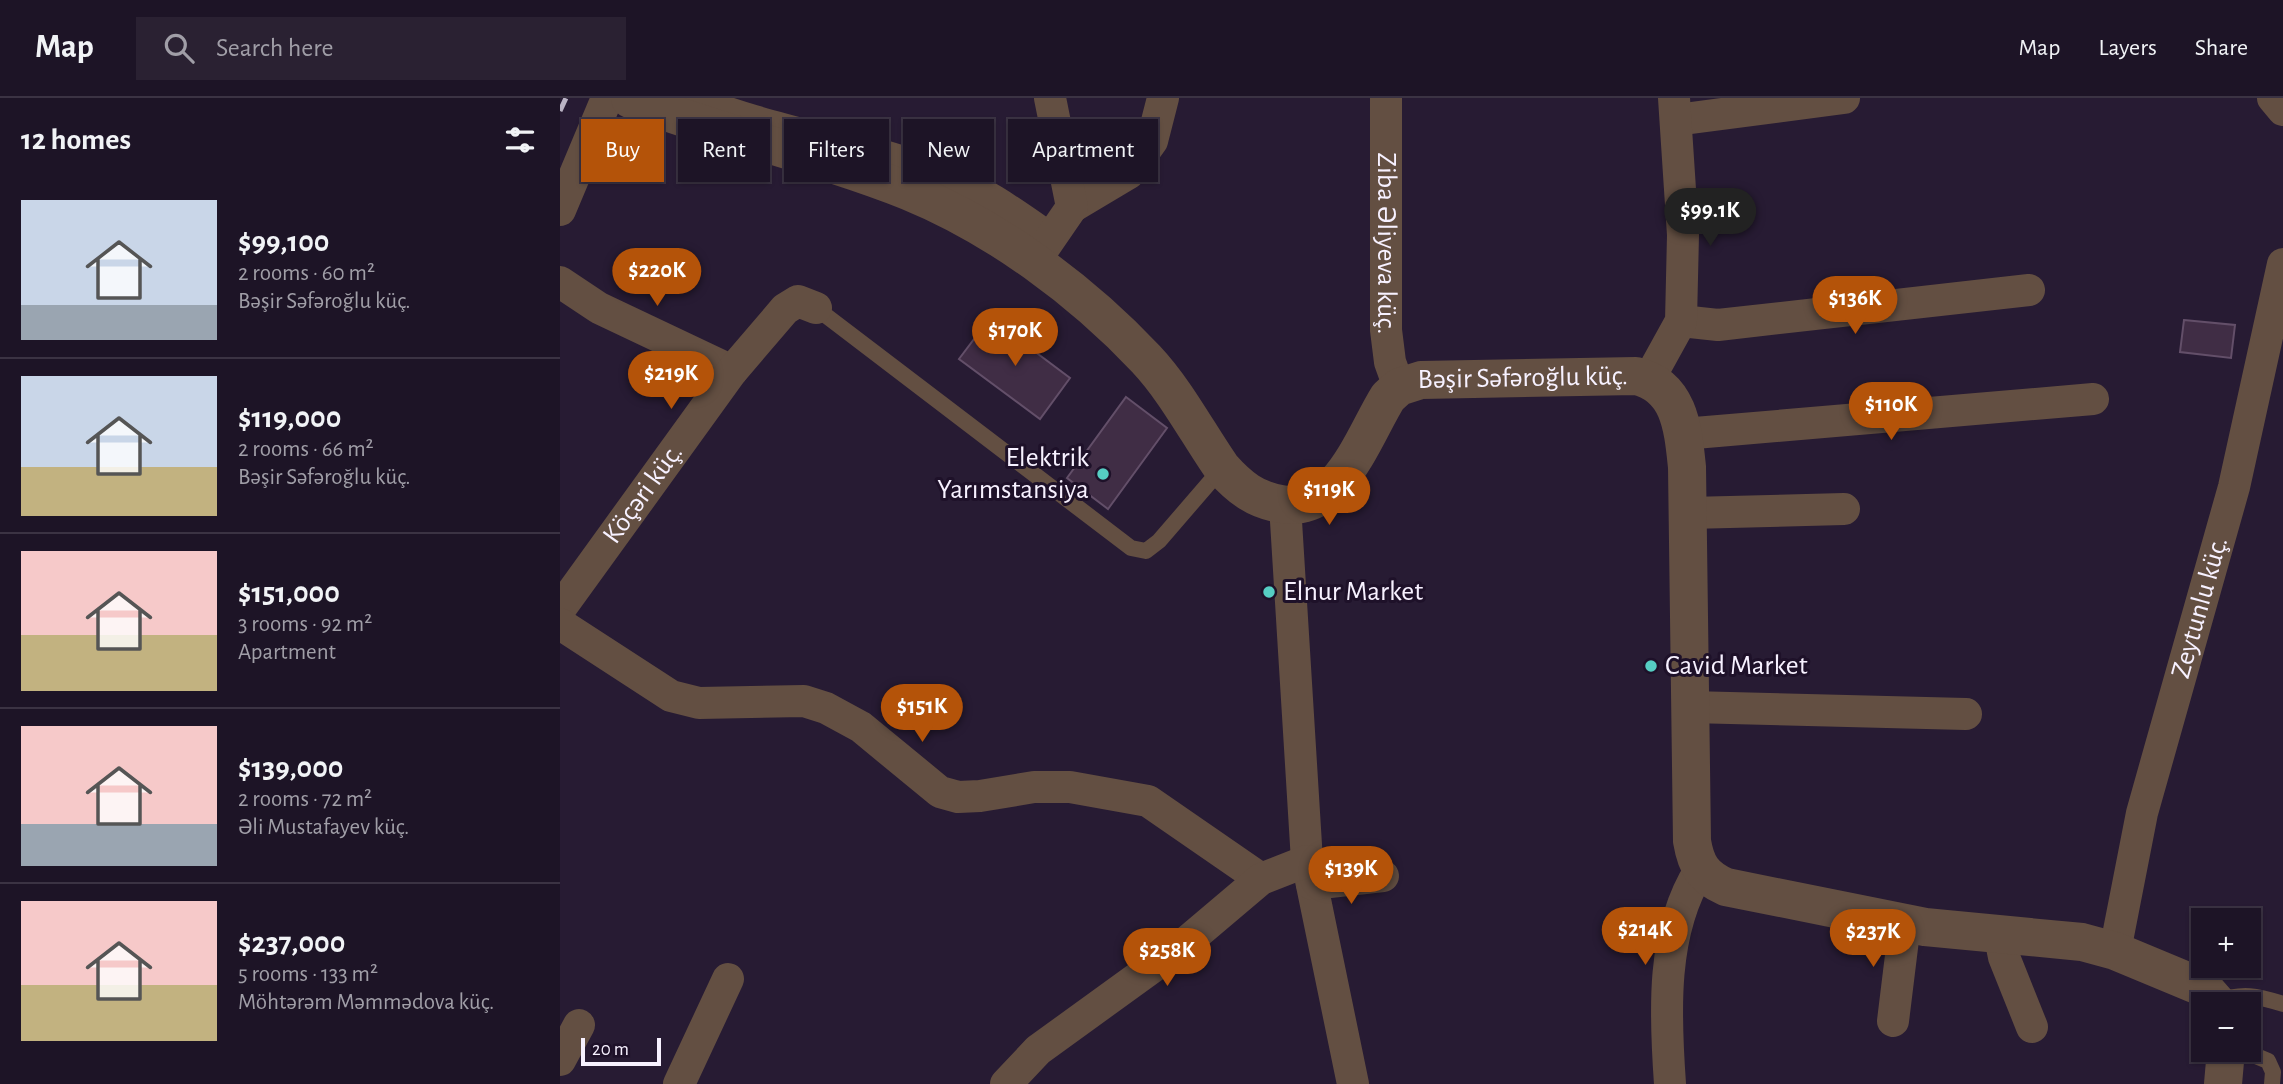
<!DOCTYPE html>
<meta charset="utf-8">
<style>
body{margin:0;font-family:"Alegreya Sans",sans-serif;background:#2a2132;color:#f1f3f6;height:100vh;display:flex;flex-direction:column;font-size:26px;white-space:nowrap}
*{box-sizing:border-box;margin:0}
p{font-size:23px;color:#a09ea7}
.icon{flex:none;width:38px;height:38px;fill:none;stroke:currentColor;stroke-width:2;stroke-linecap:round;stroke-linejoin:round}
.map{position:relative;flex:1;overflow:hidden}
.drawer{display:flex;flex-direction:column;background:#1d1426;width:560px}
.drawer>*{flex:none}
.guide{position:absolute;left:21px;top:21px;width:665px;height:63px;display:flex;gap:14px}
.fabs{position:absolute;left:1631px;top:810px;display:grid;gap:14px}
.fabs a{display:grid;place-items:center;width:70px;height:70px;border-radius:0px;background:#1d1426;box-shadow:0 2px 5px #0004,0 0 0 2px #3b3343;font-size:35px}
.scale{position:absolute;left:21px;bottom:18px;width:80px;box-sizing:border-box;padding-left:7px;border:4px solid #f7f1ff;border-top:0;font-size:19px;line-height:24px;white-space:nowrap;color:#f7f1ff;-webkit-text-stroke:5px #1e1129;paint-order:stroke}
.price{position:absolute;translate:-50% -60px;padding:0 16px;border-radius:24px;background:#b45309;color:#fff;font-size:23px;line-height:46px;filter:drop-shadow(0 2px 4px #0008)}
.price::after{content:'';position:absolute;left:50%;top:42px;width:21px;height:16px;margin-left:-10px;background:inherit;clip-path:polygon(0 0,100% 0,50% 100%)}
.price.selected{background:#222;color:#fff}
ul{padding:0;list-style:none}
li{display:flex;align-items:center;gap:21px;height:175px;padding:0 21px}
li+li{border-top:2px solid #3b3343}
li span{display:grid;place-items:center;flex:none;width:196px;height:140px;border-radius:0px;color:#555}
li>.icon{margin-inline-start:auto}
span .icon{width:84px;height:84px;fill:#fffc;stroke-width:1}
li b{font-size:30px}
h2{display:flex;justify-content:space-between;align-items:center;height:84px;padding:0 21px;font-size:30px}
.tag{padding:0 24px;border-radius:0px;background:#1d1426;box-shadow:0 2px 5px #0004,0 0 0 2px #3b3343;font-size:24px;line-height:63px}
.tag.selected{background:#b45309;color:#fff}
header{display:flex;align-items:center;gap:42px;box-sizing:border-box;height:98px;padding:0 35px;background:#1d1426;border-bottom:2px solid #3b3343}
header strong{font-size:33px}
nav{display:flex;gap:38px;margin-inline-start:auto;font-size:24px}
.search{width:490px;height:63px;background:#2a2132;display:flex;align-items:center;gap:18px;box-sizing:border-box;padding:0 24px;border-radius:0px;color:#a09ea7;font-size:26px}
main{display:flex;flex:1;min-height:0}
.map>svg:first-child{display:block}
</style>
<header>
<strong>Map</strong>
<div class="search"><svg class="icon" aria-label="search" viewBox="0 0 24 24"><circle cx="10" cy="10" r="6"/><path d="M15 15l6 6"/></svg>Search here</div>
<nav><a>Map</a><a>Layers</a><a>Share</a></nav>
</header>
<main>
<section class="drawer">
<h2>12 homes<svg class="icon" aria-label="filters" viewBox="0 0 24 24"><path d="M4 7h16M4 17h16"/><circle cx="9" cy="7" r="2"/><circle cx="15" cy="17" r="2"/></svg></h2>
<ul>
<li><span style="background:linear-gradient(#c9d6e8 75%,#9aa5b1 0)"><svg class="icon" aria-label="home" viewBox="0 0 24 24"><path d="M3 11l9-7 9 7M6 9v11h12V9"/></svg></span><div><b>$99,100</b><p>2 rooms · 60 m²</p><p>Bəşir Səfəroğlu küç.</p></div></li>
<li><span style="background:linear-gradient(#c9d6e8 65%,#c2b280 0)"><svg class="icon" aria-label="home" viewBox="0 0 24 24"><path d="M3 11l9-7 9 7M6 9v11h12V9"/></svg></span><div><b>$119,000</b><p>2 rooms · 66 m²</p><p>Bəşir Səfəroğlu küç.</p></div></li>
<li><span style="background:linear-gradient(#f6c9c9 60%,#c2b280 0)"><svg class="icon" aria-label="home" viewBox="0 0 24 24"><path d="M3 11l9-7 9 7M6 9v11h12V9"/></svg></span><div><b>$151,000</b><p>3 rooms · 92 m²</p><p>Apartment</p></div></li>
<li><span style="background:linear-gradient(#f6c9c9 70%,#9aa5b1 0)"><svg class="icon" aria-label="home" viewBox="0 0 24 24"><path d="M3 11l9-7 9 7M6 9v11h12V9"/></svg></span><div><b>$139,000</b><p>2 rooms · 72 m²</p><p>Əli Mustafayev küç.</p></div></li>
<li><span style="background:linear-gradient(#f6c9c9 60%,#c2b280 0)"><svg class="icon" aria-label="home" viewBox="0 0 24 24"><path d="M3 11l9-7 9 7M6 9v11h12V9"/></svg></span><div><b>$237,000</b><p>5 rooms · 133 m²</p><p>Möhtərəm Məmmədova küç.</p></div></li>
</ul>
</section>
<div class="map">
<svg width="1723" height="986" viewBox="0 0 1723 986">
<rect width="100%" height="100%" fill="#271b33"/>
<path fill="#402d45" stroke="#634f69" stroke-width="2" d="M430 220 510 280 480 321 399 261Z
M1624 222 1675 227 1671 260 1620 254Z
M566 299 607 330 548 411 507 380Z"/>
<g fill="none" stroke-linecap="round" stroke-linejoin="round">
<path stroke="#634f42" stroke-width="16" d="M256 210 571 450 586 453 599 443 662 370
M1657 904C1682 894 1698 898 1723 906
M1666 956 1696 958 1708 963 1713 974 1712 986"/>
<g stroke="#634f42" stroke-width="32">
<path d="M128 0C212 35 304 46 388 80 425 94 457 118 489 140"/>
<path id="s1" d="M826 0V232L830 264 839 289"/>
<path d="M1713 0 1723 12"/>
<path d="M1116 22 1284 0"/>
<path d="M512 109 569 75 592 43 603 0"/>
<path d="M0 112 47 0"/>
<path d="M479 157 512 109 490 0"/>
<path d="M0 184 39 210 172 273"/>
<path d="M1121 223 1158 227 1469 192"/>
<path d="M1089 281 1121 223 1123 137 1114 0"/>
<path d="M1123 336 1533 301"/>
<path d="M725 407 747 763 793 986"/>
<path d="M1129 415 1284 411"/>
<path id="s2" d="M0 511 172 273 225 211 238 203 256 210"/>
<path d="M0 526 111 598 139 605 244 603 266 610 301 629 380 694 398 699 420 698 474 689H510L588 703 701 781"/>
<path d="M1130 609 1406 616"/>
<path d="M752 786 823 778"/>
<path d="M1440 839 1444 859 1472 929"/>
<path id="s3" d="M1555 853 1582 715 1674 389 1723 166"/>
<path d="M1333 923 1345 825"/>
<path d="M0 962 19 927"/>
<path d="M119 986 168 881"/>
<path d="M446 986 478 952 623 847 701 781 747 763"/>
<path d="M1110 986C1105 916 1101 833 1140 772"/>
</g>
<g stroke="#634f42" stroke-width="38">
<path id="s4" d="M70 1C161 36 257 57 348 93 436 129 521 192 586 261 616 293 637 334 662 370 679 389 695 402 721 406 779 416 803 339 828 299L839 289 861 282 1076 278C1120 288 1123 331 1127 369L1132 743C1136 767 1143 779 1166 789L1365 829 1522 844 1555 853 1644 890 1658 906"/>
<path d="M1663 986 1666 952"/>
</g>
<path stroke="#bab3c4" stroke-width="5" stroke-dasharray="14 7" stroke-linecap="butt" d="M0 13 6 0"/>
</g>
<g fill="#56cec3" stroke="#1e1129" stroke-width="2.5">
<circle cx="543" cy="376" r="7"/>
<circle cx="709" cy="494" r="7"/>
<circle cx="1091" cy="568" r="7"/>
</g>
<g text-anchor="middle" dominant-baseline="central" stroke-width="6" stroke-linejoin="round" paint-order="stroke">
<g font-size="28" fill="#f7f1ff" stroke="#1e1129">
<text stroke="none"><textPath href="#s1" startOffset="145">Ziba Əliyeva küç.</textPath></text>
<text stroke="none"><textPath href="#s4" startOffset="1092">Bəşir Səfəroğlu küç.</textPath></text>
<text stroke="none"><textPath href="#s2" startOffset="142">Köçəri küç.</textPath></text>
<text stroke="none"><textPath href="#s3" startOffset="354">Zeytunlu küç.</textPath></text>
</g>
<g font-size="28" fill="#f7f1ff" stroke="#1e1129" text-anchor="start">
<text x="529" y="360" text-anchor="end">Elektrik<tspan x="529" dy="32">Yarımstansiya</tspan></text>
<text x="723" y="494">Elnur Market</text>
<text x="1105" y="568">Cavid Market</text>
</g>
</g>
</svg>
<div class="fabs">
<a>+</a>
<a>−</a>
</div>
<div class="scale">20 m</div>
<b class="price selected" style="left:1150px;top:150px">$99.1K</b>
<b class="price" style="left:97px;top:210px">$220K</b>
<b class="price" style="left:1295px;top:238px">$136K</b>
<b class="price" style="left:455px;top:270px">$170K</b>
<b class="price" style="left:111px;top:313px">$219K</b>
<b class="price" style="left:1331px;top:344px">$110K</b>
<b class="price" style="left:769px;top:429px">$119K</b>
<b class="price" style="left:362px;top:646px">$151K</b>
<b class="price" style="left:791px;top:808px">$139K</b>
<b class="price" style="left:1085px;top:869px">$214K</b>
<b class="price" style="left:1313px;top:871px">$237K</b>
<b class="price" style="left:607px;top:890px">$258K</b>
<div class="guide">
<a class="tag selected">Buy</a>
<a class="tag">Rent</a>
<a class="tag">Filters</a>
<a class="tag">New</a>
<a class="tag">Apartment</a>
</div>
</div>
</main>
